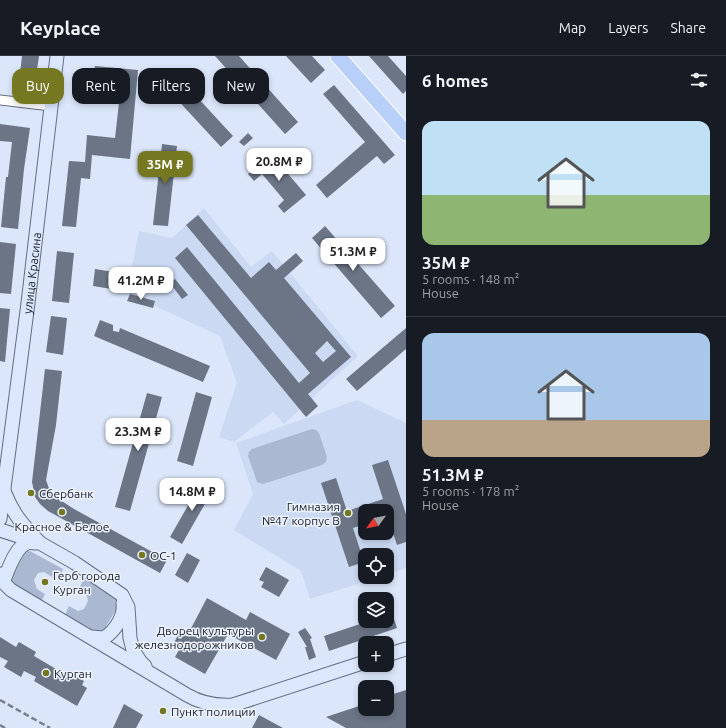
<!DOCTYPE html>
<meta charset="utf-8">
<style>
body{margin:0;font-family:Ubuntu,sans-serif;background:#242831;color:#f1f3f6;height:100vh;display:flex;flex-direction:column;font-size:15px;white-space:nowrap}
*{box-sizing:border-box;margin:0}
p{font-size:13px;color:#9ea1a6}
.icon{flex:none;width:22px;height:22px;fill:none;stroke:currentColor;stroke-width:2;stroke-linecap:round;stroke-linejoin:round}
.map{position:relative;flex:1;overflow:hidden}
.sheet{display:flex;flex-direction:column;background:#171b24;width:320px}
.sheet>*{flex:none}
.banner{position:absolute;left:12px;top:12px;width:334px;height:36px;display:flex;gap:8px}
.needle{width:26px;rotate:237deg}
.controls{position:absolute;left:358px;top:448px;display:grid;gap:8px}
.controls a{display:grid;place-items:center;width:36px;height:36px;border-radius:8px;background:#171b24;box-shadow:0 2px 6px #0003;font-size:20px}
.price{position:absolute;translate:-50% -34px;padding:0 9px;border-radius:8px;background:#fff;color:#222;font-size:13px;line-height:26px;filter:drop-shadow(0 1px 2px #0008)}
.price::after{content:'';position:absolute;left:50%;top:24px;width:12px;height:9px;margin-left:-6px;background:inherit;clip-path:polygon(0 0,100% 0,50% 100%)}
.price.on{background:#757821;color:#fff}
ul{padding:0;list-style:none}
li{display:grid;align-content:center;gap:8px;height:212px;padding:0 16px}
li+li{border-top:1px solid #363941}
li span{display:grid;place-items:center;height:124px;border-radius:12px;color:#555}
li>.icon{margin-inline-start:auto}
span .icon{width:72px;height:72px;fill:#fffc;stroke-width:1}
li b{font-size:17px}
h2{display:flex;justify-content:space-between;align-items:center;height:48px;padding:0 16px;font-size:17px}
.pill{padding:0 14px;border-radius:12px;background:#171b24;box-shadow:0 2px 6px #0003;font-size:14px;line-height:36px}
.pill.on{background:#757821;color:#fff}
header{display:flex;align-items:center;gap:24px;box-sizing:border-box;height:56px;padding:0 20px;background:#171b24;border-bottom:1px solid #363941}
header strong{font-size:19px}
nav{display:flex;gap:22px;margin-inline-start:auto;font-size:14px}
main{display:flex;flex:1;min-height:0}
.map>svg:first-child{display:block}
</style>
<header>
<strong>Keyplace</strong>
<nav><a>Map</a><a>Layers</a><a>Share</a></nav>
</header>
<main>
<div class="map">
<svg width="406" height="672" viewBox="0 0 406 672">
<rect width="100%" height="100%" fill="#dbe6fa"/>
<path fill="#cbd9f3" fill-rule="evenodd" d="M204 152 251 211 272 195 358 300 284 368 273 356 234 386 219 381 237 327 220 280 127 237 139 175 172 182Z
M357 344 406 367V512L387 518V499H365V521H379L310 543 301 515 234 474 253 438 236 387ZM365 455H387V477H365Z"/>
<path fill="#aab8d2" d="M312 373 316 374 319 377 327 401 326 406 322 409 263 428 257 426 248 400 249 396 252 393Z
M27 495H30L63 513 60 520 56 518 54 522 44 516 38 517 34 524 37 533 45 538 41 546 11 526V522L25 496Z
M84 523 117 542 119 549 105 572 100 576 95 575 65 559 69 550 78 555 84 553 88 545 87 540 78 534Z"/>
<path fill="#6b7586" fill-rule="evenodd" d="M22 0H39L36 20 20 18Z
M215 0H239L298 66 285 78Z
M286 0H312L325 14 311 27Z
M369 0H388L406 20V35L403 38Z
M95 10 138 14 130 103 92 99 90 123 81 122 76 171 62 170 69 105 85 106 87 79 115 82 121 29 93 26Z
M185 28 233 80 221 91 173 39Z
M334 29 395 99 384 108 377 100 327 142 316 129 365 86 323 38Z
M0 68 30 72 24 113 18 173 1 171 6 121H8L12 86 0 85Z
M248 77 253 82 244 90 239 86Z
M162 88 177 90 168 170 153 169Z
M271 98 306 139 284 157 278 150 284 144 262 118 254 125 248 118Z
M198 159 251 222 269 206 276 214 296 197 303 205 284 222 351 301 308 338 318 350 306 361 175 202 187 191 299 327 310 317 186 169ZM327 285 336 295 323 306 315 297Z
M325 170 395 250 381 262 312 182Z
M0 186 16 188 11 238 0 237Z
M57 195 74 197 69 247 52 245Z
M95 213 120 217 118 234 93 230Z
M175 223 188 239 182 243 170 227Z
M130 238 155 245 153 252 127 245Z
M0 252 10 253 5 306 0 305Z
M51 260 67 262 63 299 46 296Z
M100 264 113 269V275L119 276 120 272 210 310 203 326 94 280Z
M406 272V293L357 335 346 323Z
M45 313 62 315 56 369 46 424 51 438 74 453 167 504 160 517 48 455 40 448 35 441 32 426Z
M196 336 212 341 193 410 177 405Z
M147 337 162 341 130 455 115 451Z
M388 404 406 458V486L397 489 387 459V455H365V468L353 472 364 506 349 511 321 427 336 422 347 455 383 443 372 409Z
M202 425 214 432 182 488 170 481Z
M187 497 200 504 188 527 175 519Z
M266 511 289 524 279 541 261 531 264 526 259 524Z
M207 542 246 564 250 556 290 578 276 604 228 578 205 618 175 601 179 594 172 590 180 576 187 580Z
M392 557 397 572 329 595 324 580 369 565H387V559Z
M305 572 312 582 310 583 316 601 309 604 305 591H307L298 576Z
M0 581 16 591 19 586 36 596 34 600 73 623 75 620 84 625 82 629 87 632 77 650 34 625 36 621 24 615 21 621 4 611 8 605 0 601Z
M406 634V672H346L326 661 365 648V653H387V640Z
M124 648 143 659 136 672H113Z
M259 659 283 672H252Z"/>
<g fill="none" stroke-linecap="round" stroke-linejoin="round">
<g stroke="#646e7f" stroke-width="11">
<path id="street" d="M0 44 51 50"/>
</g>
<g stroke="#646e7f" stroke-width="15">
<g id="secondary">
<path d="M4 435C13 458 22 468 39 486"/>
<path id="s1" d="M0 463 28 247 57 0"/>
<path d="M0 474 40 487 75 507 122 539 128 551 130 582 133 594 140 605 145 610"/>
<path d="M0 518 3 526 11 534 187 639C202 648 216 650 233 649L365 606"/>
<path d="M3 526C8 515 15 491 27 487 29 486 33 487 36 487"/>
<path d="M91 581 104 582C115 575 125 560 123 547"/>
<path d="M387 599 406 593"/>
</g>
</g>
<g stroke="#fff" stroke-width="17">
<path id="primary" d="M338 0 406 77"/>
</g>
<use href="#street" stroke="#fff" stroke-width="9"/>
<use href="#secondary" stroke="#dbe7fc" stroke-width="13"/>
<use href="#primary" stroke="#b8cffa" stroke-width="15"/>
<path stroke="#79818e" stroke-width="2.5" stroke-dasharray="6 3" stroke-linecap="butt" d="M0 644 50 672
M0 669 5 672"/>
</g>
<g fill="#757821" stroke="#ecf3ff" stroke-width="1.5">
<circle cx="31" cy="437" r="4"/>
<circle cx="62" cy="456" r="4"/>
<circle cx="348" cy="457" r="4"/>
<circle cx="142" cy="499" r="4"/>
<circle cx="45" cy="526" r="4"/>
<circle cx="262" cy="581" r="4"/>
<circle cx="46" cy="617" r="4"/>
<circle cx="163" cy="655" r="4"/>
</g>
<g text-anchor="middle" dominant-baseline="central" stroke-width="3" stroke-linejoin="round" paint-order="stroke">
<g font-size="12" fill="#181c23" stroke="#ecf3ff">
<text stroke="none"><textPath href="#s1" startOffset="248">улица Красина</textPath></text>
</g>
<g font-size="12" fill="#181c23" stroke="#ecf3ff" text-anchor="start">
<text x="39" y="437">Сбербанк</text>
<text x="340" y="450" text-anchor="end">Гимназия<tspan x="340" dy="14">№47 корпус В</tspan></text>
<text x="62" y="470" text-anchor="middle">Красное &amp; Белое</text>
<text x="150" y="499">ОС-1</text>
<text x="53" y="519">Герб города<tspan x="53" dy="14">Курган</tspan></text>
<text x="254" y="574" text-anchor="end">Дворец культуры<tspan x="254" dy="14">железнодорожников</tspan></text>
<text x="54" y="617">Курган</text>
<text x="171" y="655">Пункт полиции</text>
</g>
</g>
</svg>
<div class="controls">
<a><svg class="needle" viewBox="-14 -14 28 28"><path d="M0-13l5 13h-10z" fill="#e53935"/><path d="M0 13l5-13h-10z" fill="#9ea1a6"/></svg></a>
<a><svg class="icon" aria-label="locate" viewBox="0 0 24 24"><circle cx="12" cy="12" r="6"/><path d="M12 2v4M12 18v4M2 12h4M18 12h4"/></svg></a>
<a><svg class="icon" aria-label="layers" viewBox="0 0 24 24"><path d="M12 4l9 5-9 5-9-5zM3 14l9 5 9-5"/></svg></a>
<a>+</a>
<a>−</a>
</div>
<b class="price" style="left:279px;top:126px">20.8M ₽</b>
<b class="price on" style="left:165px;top:129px">35M ₽</b>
<b class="price" style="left:353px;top:216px">51.3M ₽</b>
<b class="price" style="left:141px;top:245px">41.2M ₽</b>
<b class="price" style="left:138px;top:396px">23.3M ₽</b>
<b class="price" style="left:192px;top:456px">14.8M ₽</b>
<div class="banner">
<a class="pill on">Buy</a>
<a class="pill">Rent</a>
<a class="pill">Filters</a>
<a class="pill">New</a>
</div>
</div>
<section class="sheet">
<h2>6 homes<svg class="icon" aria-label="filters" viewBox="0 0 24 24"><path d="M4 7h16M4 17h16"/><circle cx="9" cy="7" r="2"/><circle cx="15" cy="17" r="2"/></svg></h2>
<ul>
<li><span style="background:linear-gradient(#bfe0f5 60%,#8fb573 0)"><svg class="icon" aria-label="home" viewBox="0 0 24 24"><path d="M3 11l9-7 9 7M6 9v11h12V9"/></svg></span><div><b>35M ₽</b><p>5 rooms · 148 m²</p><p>House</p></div></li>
<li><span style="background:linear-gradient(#a9c7e8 70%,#b9a48a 0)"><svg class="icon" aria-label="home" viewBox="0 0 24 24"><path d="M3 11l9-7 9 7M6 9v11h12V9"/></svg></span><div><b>51.3M ₽</b><p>5 rooms · 178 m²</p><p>House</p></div></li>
</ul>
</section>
</main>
